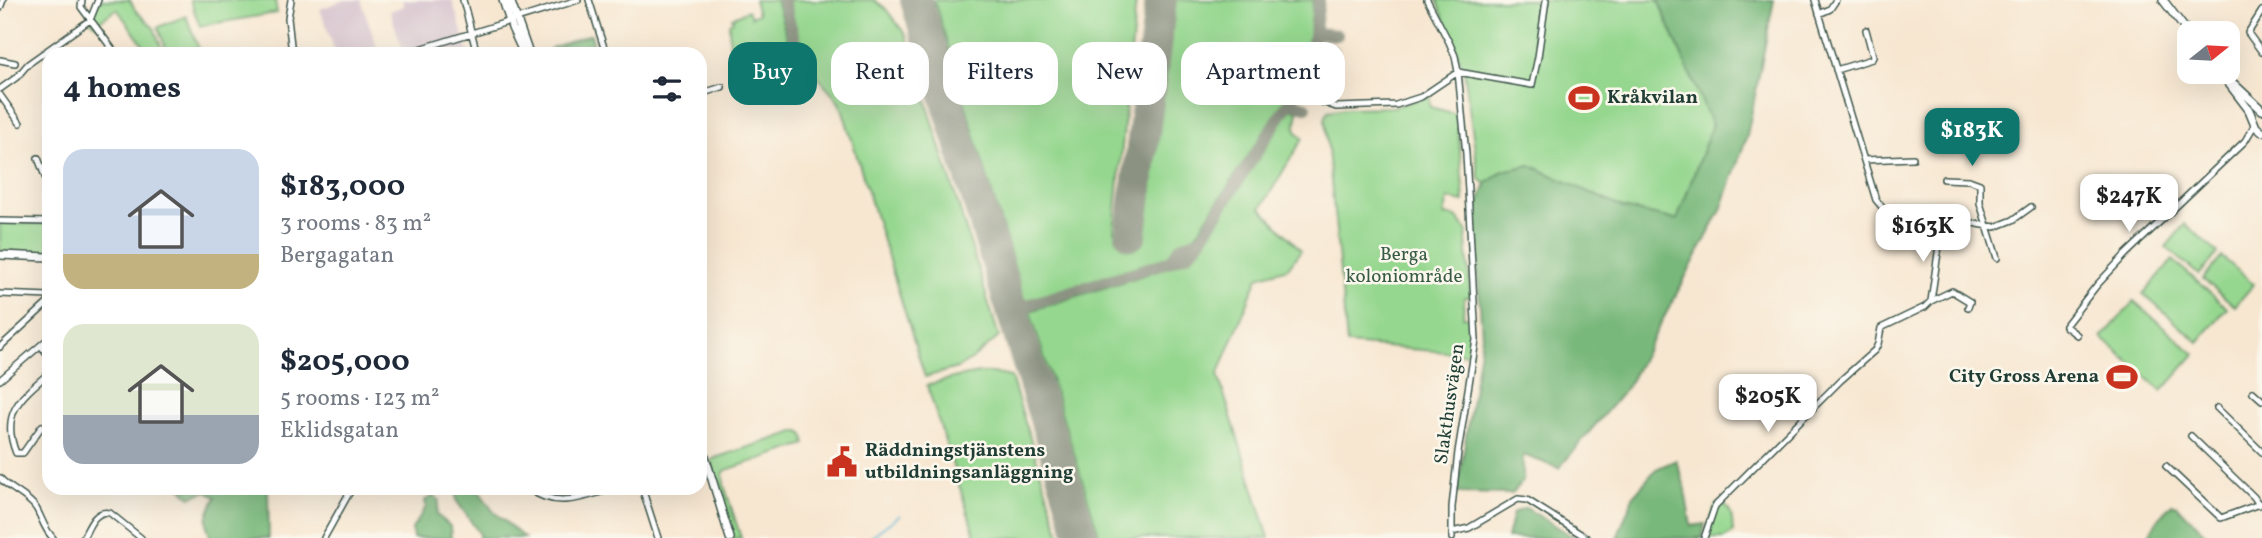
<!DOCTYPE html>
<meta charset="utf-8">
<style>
body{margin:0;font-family:Vollkorn,serif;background:#f2f2f3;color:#1f2937;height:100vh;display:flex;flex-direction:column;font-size:26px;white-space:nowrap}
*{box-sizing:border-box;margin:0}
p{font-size:23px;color:#747a83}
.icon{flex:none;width:38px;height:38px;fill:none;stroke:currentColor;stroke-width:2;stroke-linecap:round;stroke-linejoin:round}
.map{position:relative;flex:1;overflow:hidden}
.sheet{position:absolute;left:42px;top:47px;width:665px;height:448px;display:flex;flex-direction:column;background:#fff;border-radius:21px;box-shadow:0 7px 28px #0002}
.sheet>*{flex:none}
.guide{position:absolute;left:728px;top:42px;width:665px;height:63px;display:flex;gap:14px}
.needle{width:46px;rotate:72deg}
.tools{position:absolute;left:2177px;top:21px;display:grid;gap:14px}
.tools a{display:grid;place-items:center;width:63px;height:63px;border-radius:14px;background:#fff;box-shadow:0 7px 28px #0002;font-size:35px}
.price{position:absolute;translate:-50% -60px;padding:0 16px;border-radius:14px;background:#fff;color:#222;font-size:23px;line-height:46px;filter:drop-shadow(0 2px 4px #0008)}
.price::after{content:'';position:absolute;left:50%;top:42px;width:21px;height:16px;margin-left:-10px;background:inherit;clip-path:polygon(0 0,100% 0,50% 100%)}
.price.selected{background:#0f766e;color:#fff}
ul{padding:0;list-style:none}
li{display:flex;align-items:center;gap:21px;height:175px;padding:0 21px}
li span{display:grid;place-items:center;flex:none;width:196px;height:140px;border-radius:21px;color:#555}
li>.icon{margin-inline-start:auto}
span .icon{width:84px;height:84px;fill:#fffc;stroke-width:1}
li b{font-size:30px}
h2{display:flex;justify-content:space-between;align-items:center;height:84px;padding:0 21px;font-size:30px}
.chip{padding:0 24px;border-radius:21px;background:#fff;box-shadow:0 7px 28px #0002;font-size:24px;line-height:63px}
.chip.selected{background:#0f766e;color:#fff}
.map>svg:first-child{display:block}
</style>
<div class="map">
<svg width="2262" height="538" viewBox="0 0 2262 538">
<rect width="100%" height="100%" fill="#fbf7ec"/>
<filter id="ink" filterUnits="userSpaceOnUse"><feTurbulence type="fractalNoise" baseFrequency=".0143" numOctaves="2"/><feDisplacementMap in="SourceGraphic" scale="14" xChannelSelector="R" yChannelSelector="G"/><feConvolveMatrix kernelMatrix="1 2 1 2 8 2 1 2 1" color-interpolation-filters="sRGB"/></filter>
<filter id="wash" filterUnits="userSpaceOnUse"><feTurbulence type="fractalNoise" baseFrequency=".00686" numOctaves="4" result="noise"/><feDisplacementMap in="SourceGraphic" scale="28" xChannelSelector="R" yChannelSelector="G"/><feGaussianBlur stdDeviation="1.57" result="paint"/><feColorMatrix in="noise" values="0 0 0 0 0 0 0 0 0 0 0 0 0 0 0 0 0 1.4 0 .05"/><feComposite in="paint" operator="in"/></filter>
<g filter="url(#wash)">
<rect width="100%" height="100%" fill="#f7e7d1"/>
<path fill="#d1bdca" d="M344 0H361L379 52 373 54H336L320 9Z
M402 0H452L469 54H404L390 11 404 6Z"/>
<path fill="#95d78f" stroke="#5a8a62" stroke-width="2" d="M99 0H130L135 10 154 28 164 54H150L117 9 98 22 97 26 90 20Z
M190 0H275L277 13 200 26Z
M754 0H776L794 61 784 73 762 80 759 70 731 79 729 23 733 21 732 18 748 10 751 17 758 14Z
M788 0H874L885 8 906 35 999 337 971 360 957 368 925 377 842 108 834 95 801 58 804 56Z
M934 0H1136L1114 231 1142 235 1173 0H1313L1309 53 1304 72 1195 236 1181 242 1166 259 1111 278 1025 303Z
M1437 0H1658L1712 125 1677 221 1623 209 1530 165 1503 171 1486 184 1479 178 1464 71Z
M186 16 201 54H168L158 27Z
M1430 96V107L1457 114 1464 202 1448 199 1444 215 1456 217 1467 230 1466 240 1471 297H1464L1463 317 1471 318V354L1347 344 1325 119 1328 111 1345 108 1393 107Z
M1290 108 1298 111 1295 130 1303 138 1261 208 1301 250 1288 268 1258 277 1218 375 1269 538H1100L1030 311 1132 279 1191 258Z
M0 223 49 224V254L0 251Z
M2185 224 2218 253 2199 275 2166 247Z
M2222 257 2254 284 2235 306 2203 279Z
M2173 260 2227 308 2198 342 2143 294Z
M2134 301 2195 354 2162 391 2102 338Z
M980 373H993L1011 377 1061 538H976L927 385 957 377Z
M795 432H800L804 435 806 444 726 470 723 474 724 485 741 538H733L711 461 715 458Z
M1720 502C1733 509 1732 520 1733 533L1724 538H1705L1715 507Z"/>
<path fill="#78b87a" stroke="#4c7a57" stroke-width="2" d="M1658 0H1774L1747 136 1721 210 1627 387 1559 468 1523 455V481L1512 494 1457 493 1482 336 1474 215 1486 184 1503 171 1530 165 1623 208 1677 220 1712 125Z
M591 34 593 42 590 49 577 54H548L551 48Z
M1676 460 1684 484 1691 526 1705 524 1702 538H1617L1634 495 1656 469Z
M181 488H268L269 538H211C203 521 208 513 216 497L207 491 190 497Z
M457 488H477L493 511 524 538H479V533L456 500Z
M434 496 439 500 437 515 450 526 451 538H413L412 529 426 507 425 500Z
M2172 504 2177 506 2211 538H2144L2150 534 2158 519Z
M1526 508 1575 538H1507L1513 513Z"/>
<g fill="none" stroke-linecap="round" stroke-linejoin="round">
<path stroke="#56b1d4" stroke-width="2" d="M869 538 900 515"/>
<path stroke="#8b9282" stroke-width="12" d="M1315 33 1337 35
M1313 49 1332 51
M1311 64 1329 65
M763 83 793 73 801 62 783 0
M1302 84 1319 91
M1289 102 1306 107
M1171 261 1180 247 1201 239
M999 271C1005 287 1008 303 1027 305L1171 261 1188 254 1199 242 1309 71 1319 0
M1025 355C1021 337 1013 316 1031 304"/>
<path stroke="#8b9282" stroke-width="32" d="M916 0 1082 538
M1131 234 1161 0"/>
</g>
</g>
<g filter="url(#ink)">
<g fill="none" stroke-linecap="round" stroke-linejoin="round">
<g stroke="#3f564c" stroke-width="8">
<path id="minor" d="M82 0 81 7 116 54
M291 0 288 18 292 54
M463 0 477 54
M589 0 606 54
M1427 0 1449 42 1455 56 1458 72 1466 154 1476 340 1458 452 1452 507V538
M1815 0 1876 200 1887 213 1943 218
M0 8 3 0
M2262 11 2248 33 2262 52
M1819 14 1830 9 1836 0
M404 54 578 0
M0 60 15 63
M1836 70 1872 59 1873 56 1866 30
M0 89 17 77 28 64 90 20 98 0
M700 94 722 87
M0 95 20 123
M1314 99 1336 107 1396 105 1421 97 1458 72 1532 85 1538 57 1546 0
M38 158 49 187
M1864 160 1913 158
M1944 179 1969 180 1980 184V203L1997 258
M0 221 49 222
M0 294 49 296
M1931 301 1952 291 1970 302 1968 307
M2077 335 2065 326 2097 285 2126 254 2245 141 2255 124
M41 346 49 356
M0 347 49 302
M0 380 49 338
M2253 392 2262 400
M2217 408 2262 452
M42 426 23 453H16C0 413 21 397 49 373
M2191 436 2254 497 2259 505
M2166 466 2221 518 2262 503
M0 478C10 490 27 495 36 508 42 518 44 529 53 538
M528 488C555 509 583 498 613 488
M642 488 658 538
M1452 532 1469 528 1518 499 1527 500 1587 538
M83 538C89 527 95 509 110 513L141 538
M324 538 352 488
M1704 538 1715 506 1840 381 1875 350 1878 344 1881 328 1925 307 1931 301 1943 218 1995 227 2013 220 2031 207"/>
</g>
<g stroke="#3f564c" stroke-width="10">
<path id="major" d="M503 0 512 28 524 54
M510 0 529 54
M2163 0 2189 34
M2220 72 2249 110 2256 127 2262 132
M2232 82 2262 110
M0 255 49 257
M700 440 730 538"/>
</g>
<use href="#minor" stroke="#fff" stroke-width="5"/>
<use href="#major" stroke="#fff" stroke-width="7"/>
</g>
</g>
<defs>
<g id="stadium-bare" transform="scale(2.415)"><path d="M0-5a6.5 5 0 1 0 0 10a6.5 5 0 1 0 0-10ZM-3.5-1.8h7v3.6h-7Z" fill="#c8321e" stroke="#fbf7ec" stroke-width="2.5" paint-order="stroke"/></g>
<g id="civic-bare" transform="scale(2.415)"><path d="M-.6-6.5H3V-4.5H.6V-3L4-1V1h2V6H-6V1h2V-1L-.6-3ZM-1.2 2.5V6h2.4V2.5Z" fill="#c8321e" stroke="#fbf7ec" stroke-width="2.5" paint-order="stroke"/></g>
</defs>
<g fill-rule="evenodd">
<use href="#stadium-bare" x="1584" y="98"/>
<use href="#stadium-bare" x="2122" y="377"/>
<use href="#civic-bare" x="842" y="462"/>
</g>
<g text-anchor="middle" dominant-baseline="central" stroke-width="5" stroke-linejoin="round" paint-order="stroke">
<g font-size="19" font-weight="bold" fill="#1f3d34" stroke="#fbf7ec" text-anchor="start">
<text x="1607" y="98">Kråkvilan</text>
<text x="2099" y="377" text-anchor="end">City Gross Arena</text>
<text x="865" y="451">Räddningstjänstens<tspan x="865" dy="22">utbildningsanläggning</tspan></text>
</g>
<g font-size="19" fill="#375c46" stroke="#fbf7ec">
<text x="1404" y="255">Berga<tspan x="1404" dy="22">koloniområde</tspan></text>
</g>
<g font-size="19" fill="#1f3d34" stroke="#fbf7ec">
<text transform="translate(1450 404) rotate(-82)">Slakthusvägen</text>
</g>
</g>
</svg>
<div class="tools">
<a><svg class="needle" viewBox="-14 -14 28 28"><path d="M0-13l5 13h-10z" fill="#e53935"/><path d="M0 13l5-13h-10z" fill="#747a83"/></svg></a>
</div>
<b class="price selected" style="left:1972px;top:168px">$183K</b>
<b class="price" style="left:2129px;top:234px">$247K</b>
<b class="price" style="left:1923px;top:264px">$163K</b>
<b class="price" style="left:1768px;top:434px">$205K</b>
<div class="guide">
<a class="chip selected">Buy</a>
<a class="chip">Rent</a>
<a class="chip">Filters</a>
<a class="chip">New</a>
<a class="chip">Apartment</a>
</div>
<section class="sheet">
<h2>4 homes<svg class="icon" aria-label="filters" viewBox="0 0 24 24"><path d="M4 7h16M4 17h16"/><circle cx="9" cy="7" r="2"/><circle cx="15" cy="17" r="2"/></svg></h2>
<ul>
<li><span style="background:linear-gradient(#c9d6e8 75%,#c2b280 0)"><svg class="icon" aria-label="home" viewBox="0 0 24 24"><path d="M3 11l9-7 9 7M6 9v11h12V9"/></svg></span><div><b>$183,000</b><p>3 rooms · 83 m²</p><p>Bergagatan</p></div></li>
<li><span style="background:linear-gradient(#dfe7d0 65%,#9aa5b1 0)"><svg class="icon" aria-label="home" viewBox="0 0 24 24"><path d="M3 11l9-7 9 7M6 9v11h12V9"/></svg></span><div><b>$205,000</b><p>5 rooms · 123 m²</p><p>Eklidsgatan</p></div></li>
</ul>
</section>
</div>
